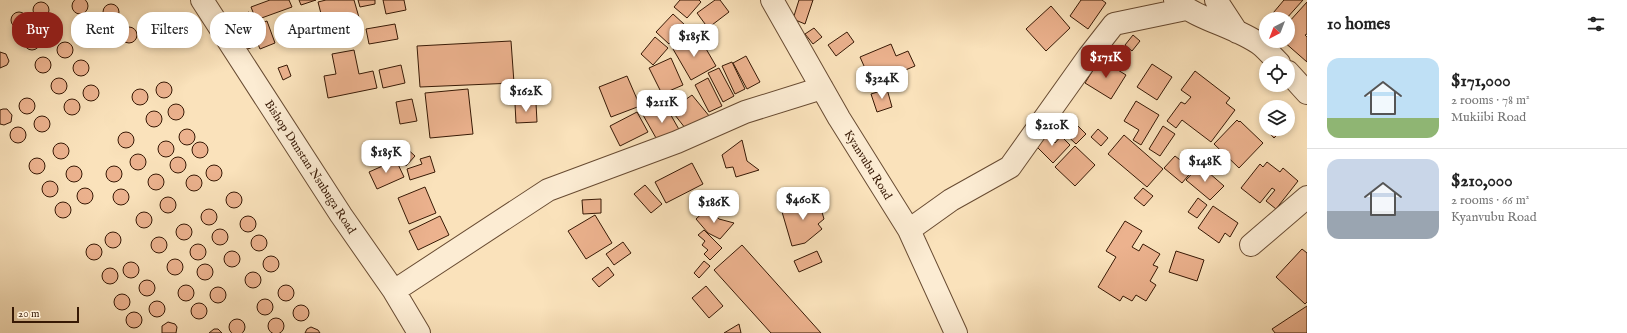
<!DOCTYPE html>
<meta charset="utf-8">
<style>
body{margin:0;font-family:"IM FELL English",serif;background:#f2f2f2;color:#222;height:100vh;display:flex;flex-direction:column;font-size:15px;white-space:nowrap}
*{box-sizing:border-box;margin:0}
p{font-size:13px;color:#767676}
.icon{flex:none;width:22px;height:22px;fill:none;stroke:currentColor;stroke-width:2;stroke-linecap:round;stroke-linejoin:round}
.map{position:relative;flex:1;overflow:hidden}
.sheet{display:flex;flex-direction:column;background:#fff;width:320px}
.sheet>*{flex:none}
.banner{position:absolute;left:12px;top:12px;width:380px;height:36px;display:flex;gap:8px}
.needle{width:26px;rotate:222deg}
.fabs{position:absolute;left:1259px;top:12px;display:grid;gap:8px}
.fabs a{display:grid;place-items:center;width:36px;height:36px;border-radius:50%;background:#fff;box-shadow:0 2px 6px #0003;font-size:20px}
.scale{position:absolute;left:12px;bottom:10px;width:67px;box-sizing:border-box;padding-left:4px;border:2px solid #371905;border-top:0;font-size:11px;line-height:14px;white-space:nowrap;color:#371905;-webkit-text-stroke:3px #fcecd3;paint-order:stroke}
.price{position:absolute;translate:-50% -34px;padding:0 9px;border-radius:8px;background:#fff;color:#222;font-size:13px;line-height:26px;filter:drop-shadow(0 1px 2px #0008)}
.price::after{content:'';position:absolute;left:50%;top:24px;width:12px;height:9px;margin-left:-6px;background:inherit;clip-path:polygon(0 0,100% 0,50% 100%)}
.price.active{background:#8f2418;color:#fff}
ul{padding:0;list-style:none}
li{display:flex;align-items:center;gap:12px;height:100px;padding:0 20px}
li+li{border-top:1px solid #e0e0e0}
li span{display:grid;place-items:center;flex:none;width:112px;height:80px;border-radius:12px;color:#555}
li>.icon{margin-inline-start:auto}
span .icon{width:48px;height:48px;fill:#fffc;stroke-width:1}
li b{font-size:17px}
h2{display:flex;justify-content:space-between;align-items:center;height:48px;padding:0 20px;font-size:17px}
.pill{padding:0 14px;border-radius:16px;background:#fff;box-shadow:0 2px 6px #0003;font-size:14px;line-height:36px}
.pill.active{background:#8f2418;color:#fff}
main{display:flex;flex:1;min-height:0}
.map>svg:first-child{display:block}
</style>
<main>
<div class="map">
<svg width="1307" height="333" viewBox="0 0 1307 333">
<rect width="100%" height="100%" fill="#fae2bb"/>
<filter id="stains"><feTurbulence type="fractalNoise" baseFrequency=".005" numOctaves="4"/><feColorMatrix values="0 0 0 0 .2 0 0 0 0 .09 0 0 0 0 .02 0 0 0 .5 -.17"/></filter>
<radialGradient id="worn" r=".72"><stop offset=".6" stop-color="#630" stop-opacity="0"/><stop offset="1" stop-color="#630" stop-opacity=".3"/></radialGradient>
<path fill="#ecb28e" stroke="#371905" d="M72 6a8 8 0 1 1 16 0a8 8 0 1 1-16 0Z
M270 0H289L292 7 256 20 251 7Z
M299 0H316L301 5Z
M326 0H354L362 28 327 37 318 2Z
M358 0H375V4L360 7Z
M383 0H404L406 10 386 14Z
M680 0H699L701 2 687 18 674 7Z
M715 0H720L729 12 708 28 697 13Z
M799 0H813L805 24 793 19Z
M1081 0H1102L1106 3 1088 29 1070 16Z
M1284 0H1303L1286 19H1268Z
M1307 2V34L1305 35 1307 37V62L1283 41H1288V23Z
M33 10a8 8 0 1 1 16 0a8 8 0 1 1-16 0Z
M103 12a8 8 0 1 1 16 0a8 8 0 1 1-16 0Z
M1051 6 1070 28 1046 51 1026 29Z
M249 12 252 20 235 25 233 18Z
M11 20a8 8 0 1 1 16 0a8 8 0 1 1-16 0Z
M673 14 685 25 669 44 656 32Z
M267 21 275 43 260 49 251 27Z
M46 30a8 8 0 1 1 16 0a8 8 0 1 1-16 0Z
M395 24 398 39 369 44 366 29Z
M121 35a8 8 0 1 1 16 0a8 8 0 1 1-16 0Z
M814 28 822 37 813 44 805 34Z
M847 32 854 42 836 56 828 45Z
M24 42a8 8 0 1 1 16 0a8 8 0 1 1-16 0Z
M248 35 253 47 245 50 240 38Z
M698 35 716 66 691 80 673 49Z
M1133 35 1140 41 1132 51 1125 45Z
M655 37 668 48 653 65 641 54Z
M511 41 514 83 420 87 417 46Z
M57 50a8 8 0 1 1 16 0a8 8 0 1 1-16 0Z
M891 44 896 56 908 51 915 66 872 84 860 57Z
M354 50 359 74 373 71 377 88 328 98 324 76 336 74 332 54Z
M0 52 6 54 9 61 7 65 0 68Z
M746 56 760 82 747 89 733 63Z
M35 65a8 8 0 1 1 16 0a8 8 0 1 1-16 0Z
M671 58 683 85 662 94 649 68Z
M1100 59 1126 75 1111 99 1085 83Z
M73 68a8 8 0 1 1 16 0a8 8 0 1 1-16 0Z
M732 62 745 89 735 94 722 66Z
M1152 64 1172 77 1157 100 1137 87Z
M287 65 291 76 283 80 278 68Z
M401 65 405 83 383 88 379 70Z
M719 68 734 96 723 102 708 73Z
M1195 71 1230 98 1226 103 1235 110 1211 142 1182 120 1176 128 1167 121 1181 102 1185 104 1191 97 1181 90Z
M627 76 640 106 611 117 599 87Z
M708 78 722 106 709 112 695 85Z
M51 86a8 8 0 1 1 16 0a8 8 0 1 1-16 0Z
M156 90a8 8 0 1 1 16 0a8 8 0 1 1-16 0Z
M83 93a8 8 0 1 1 16 0a8 8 0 1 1-16 0Z
M468 89 473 134 430 138 425 93Z
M887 89 892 107 877 112 871 94Z
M132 97a8 8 0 1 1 16 0a8 8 0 1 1-16 0Z
M692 95 710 117 689 133 671 110Z
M19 106a8 8 0 1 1 16 0a8 8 0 1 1-16 0Z
M412 99 417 121 400 124 396 102Z
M64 107a8 8 0 1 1 16 0a8 8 0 1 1-16 0Z
M1136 101 1159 115 1141 145 1133 140 1139 130 1124 121Z
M536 103 537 122 516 123 515 104Z
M664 103 681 133 660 145 643 115Z
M168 112a8 8 0 1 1 16 0a8 8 0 1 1-16 0Z
M3 109H7L12 115 11 122 4 125 0 124V110Z
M146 119a8 8 0 1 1 16 0a8 8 0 1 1-16 0Z
M637 112 648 132 620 146 610 126Z
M34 124a8 8 0 1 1 16 0a8 8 0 1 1-16 0Z
M1069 117 1086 134 1076 144 1059 128Z
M1266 119V129H1283L1274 138 1261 124Z
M1237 120 1239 122 1240 121 1263 143 1239 168 1214 144Z
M1163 126 1175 134 1160 156 1149 149Z
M10 135a8 8 0 1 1 16 0a8 8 0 1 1-16 0Z
M1098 129 1108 138 1101 146 1091 137Z
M179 137a8 8 0 1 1 16 0a8 8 0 1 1-16 0Z
M118 140a8 8 0 1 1 16 0a8 8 0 1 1-16 0Z
M1045 133 1055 143 1061 136 1070 145 1053 163 1034 144Z
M1124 135 1163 169 1147 187 1108 154Z
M742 140 747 161 759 170 736 177 733 167 726 168 722 155Z
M158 149a8 8 0 1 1 16 0a8 8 0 1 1-16 0Z
M192 150a8 8 0 1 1 16 0a8 8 0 1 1-16 0Z
M53 151a8 8 0 1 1 16 0a8 8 0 1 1-16 0Z
M404 146 415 156 406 166 395 156Z
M1075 146 1095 165 1075 186 1055 167Z
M130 162a8 8 0 1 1 16 0a8 8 0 1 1-16 0Z
M430 156 435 172 410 180 407 169 422 164 420 159Z
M1175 156 1193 170 1182 183 1164 168Z
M170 165a8 8 0 1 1 16 0a8 8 0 1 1-16 0Z
M29 166a8 8 0 1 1 16 0a8 8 0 1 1-16 0Z
M396 160 404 177 377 189 369 172Z
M1267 162 1280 172 1283 168 1298 181 1276 209 1266 201 1275 190 1272 188 1260 203 1241 188 1260 164 1263 167Z
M692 163 703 184 666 203 655 182Z
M1200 165 1224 186 1210 200 1186 180Z
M206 173a8 8 0 1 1 16 0a8 8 0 1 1-16 0Z
M106 174a8 8 0 1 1 16 0a8 8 0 1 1-16 0Z
M66 174a8 8 0 1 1 16 0a8 8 0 1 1-16 0Z
M148 182a8 8 0 1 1 16 0a8 8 0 1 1-16 0Z
M186 183a8 8 0 1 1 16 0a8 8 0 1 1-16 0Z
M42 189a8 8 0 1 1 16 0a8 8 0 1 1-16 0Z
M645 185 662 204 651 213 634 194Z
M425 187 436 213 409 224 398 198Z
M1143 188 1153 196 1144 206 1134 198Z
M77 196a8 8 0 1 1 16 0a8 8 0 1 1-16 0Z
M113 197a8 8 0 1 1 16 0a8 8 0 1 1-16 0Z
M226 200a8 8 0 1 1 16 0a8 8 0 1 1-16 0Z
M809 196 811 205 819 202 824 219 818 224 822 229 805 243 792 246 780 205 793 210Z
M160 205a8 8 0 1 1 16 0a8 8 0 1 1-16 0Z
M1198 198 1207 205 1197 218 1188 212Z
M601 199V213L583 214 582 200Z
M55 210a8 8 0 1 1 16 0a8 8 0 1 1-16 0Z
M1213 206 1238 223 1230 237 1225 233 1219 243 1198 228Z
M708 208 719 219 734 223 720 239 708 233 696 219Z
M201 217a8 8 0 1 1 16 0a8 8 0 1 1-16 0Z
M136 220a8 8 0 1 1 16 0a8 8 0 1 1-16 0Z
M595 215 612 243 586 259 568 231Z
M440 216 449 235 418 250 409 231Z
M240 224a8 8 0 1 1 16 0a8 8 0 1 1-16 0Z
M1125 221 1142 231 1132 247 1139 251 1143 244 1160 254 1153 265 1158 267 1150 281 1156 285 1146 301 1136 295 1132 301 1123 296 1120 301 1098 287 1116 257 1106 251Z
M176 232a8 8 0 1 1 16 0a8 8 0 1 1-16 0Z
M212 237a8 8 0 1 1 16 0a8 8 0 1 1-16 0Z
M704 230 722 248 710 260 704 254 708 250 702 245 705 241 698 235Z
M105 240a8 8 0 1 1 16 0a8 8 0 1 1-16 0Z
M251 243a8 8 0 1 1 16 0a8 8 0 1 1-16 0Z
M151 245a8 8 0 1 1 16 0a8 8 0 1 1-16 0Z
M623 242 631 253 614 265 606 254Z
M190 252a8 8 0 1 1 16 0a8 8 0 1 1-16 0Z
M86 252a8 8 0 1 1 16 0a8 8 0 1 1-16 0Z
M742 245 821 333H771L714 270Z
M1302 249 1307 253V302L1305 304 1276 277Z
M817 251 822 262 799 272 794 261Z
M1176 251 1204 260 1197 281 1169 272Z
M224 259a8 8 0 1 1 16 0a8 8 0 1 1-16 0Z
M263 264a8 8 0 1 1 16 0a8 8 0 1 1-16 0Z
M167 267a8 8 0 1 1 16 0a8 8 0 1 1-16 0Z
M704 261 710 266 699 278 694 273Z
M123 270a8 8 0 1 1 16 0a8 8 0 1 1-16 0Z
M197 272a8 8 0 1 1 16 0a8 8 0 1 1-16 0Z
M608 267 614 275 599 287 592 279Z
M102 276a8 8 0 1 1 16 0a8 8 0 1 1-16 0Z
M245 280a8 8 0 1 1 16 0a8 8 0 1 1-16 0Z
M139 288a8 8 0 1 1 16 0a8 8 0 1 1-16 0Z
M178 293a8 8 0 1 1 16 0a8 8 0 1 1-16 0Z
M278 293a8 8 0 1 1 16 0a8 8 0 1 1-16 0Z
M706 286 723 306 709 318 692 298Z
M210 295a8 8 0 1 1 16 0a8 8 0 1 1-16 0Z
M114 302a8 8 0 1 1 16 0a8 8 0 1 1-16 0Z
M257 307a8 8 0 1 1 16 0a8 8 0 1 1-16 0Z
M149 309a8 8 0 1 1 16 0a8 8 0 1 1-16 0Z
M191 311a8 8 0 1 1 16 0a8 8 0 1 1-16 0Z
M293 313a8 8 0 1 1 16 0a8 8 0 1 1-16 0Z
M1307 306V333H1275L1272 329Z
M126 320a8 8 0 1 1 16 0a8 8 0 1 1-16 0Z
M268 326a8 8 0 1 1 16 0a8 8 0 1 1-16 0Z
M229 327a8 8 0 1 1 16 0a8 8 0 1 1-16 0Z
M168 322 175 324 177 327 176 333H162V326Z
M739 324 741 333H724Z
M311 327 318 330 320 333H305L307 329Z
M214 329H218L222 333H209Z"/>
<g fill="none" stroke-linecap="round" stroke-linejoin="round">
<g stroke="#684b32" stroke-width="24">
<path id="minor" d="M202 0 341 215 394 291 419 333
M772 0 839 118 909 230 956 333
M1175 0C1200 21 1235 26 1261 45 1267 50 1273 57 1279 63
M1216 0 1237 32
M1288 72 1307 93
M909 230 951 200 1010 167 1089 56 1114 24 1186 9
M1251 245 1307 197
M394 291 548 190 677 142 745 112 822 88"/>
</g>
<use href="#minor" stroke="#fcecd3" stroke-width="22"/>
</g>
<g text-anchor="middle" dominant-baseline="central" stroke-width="3.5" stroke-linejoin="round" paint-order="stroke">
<g font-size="12" fill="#371905" stroke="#fcecd3">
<text transform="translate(868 165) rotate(58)">Kyanvubu Road</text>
<text transform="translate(310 167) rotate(57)">Bishop Dunstan Nsubuga Road</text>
</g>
</g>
<rect width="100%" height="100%" filter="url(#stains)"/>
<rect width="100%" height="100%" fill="url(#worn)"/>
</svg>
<div class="fabs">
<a><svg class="needle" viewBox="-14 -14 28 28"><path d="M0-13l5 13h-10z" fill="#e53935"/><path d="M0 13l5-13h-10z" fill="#767676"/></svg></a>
<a><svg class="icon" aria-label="locate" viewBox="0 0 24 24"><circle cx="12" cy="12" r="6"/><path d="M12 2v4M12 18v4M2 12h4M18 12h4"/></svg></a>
<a><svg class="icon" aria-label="layers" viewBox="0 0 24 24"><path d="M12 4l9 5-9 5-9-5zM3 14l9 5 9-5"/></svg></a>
</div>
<div class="scale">20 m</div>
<b class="price" style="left:694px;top:58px">$185K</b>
<b class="price active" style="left:1106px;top:79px">$171K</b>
<b class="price" style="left:882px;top:100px">$324K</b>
<b class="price" style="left:526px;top:113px">$162K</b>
<b class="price" style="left:662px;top:124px">$211K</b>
<b class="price" style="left:1052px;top:147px">$210K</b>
<b class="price" style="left:386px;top:174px">$185K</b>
<b class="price" style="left:1205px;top:183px">$148K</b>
<b class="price" style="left:803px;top:221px">$460K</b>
<b class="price" style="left:714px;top:224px">$186K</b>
<div class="banner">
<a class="pill active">Buy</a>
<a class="pill">Rent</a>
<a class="pill">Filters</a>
<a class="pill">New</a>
<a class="pill">Apartment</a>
</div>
</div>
<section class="sheet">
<h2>10 homes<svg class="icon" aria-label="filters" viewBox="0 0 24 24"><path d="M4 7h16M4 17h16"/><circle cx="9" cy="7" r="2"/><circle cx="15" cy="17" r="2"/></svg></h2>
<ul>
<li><span style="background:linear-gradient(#bfe0f5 75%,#8fb573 0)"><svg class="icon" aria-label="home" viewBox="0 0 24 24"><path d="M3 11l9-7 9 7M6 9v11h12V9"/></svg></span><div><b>$171,000</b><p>2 rooms · 78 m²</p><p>Mukiibi Road</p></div></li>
<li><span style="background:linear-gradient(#c9d6e8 65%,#9aa5b1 0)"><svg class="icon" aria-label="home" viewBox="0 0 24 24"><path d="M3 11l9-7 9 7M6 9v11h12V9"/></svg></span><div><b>$210,000</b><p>2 rooms · 66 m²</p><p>Kyanvubu Road</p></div></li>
</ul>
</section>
</main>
